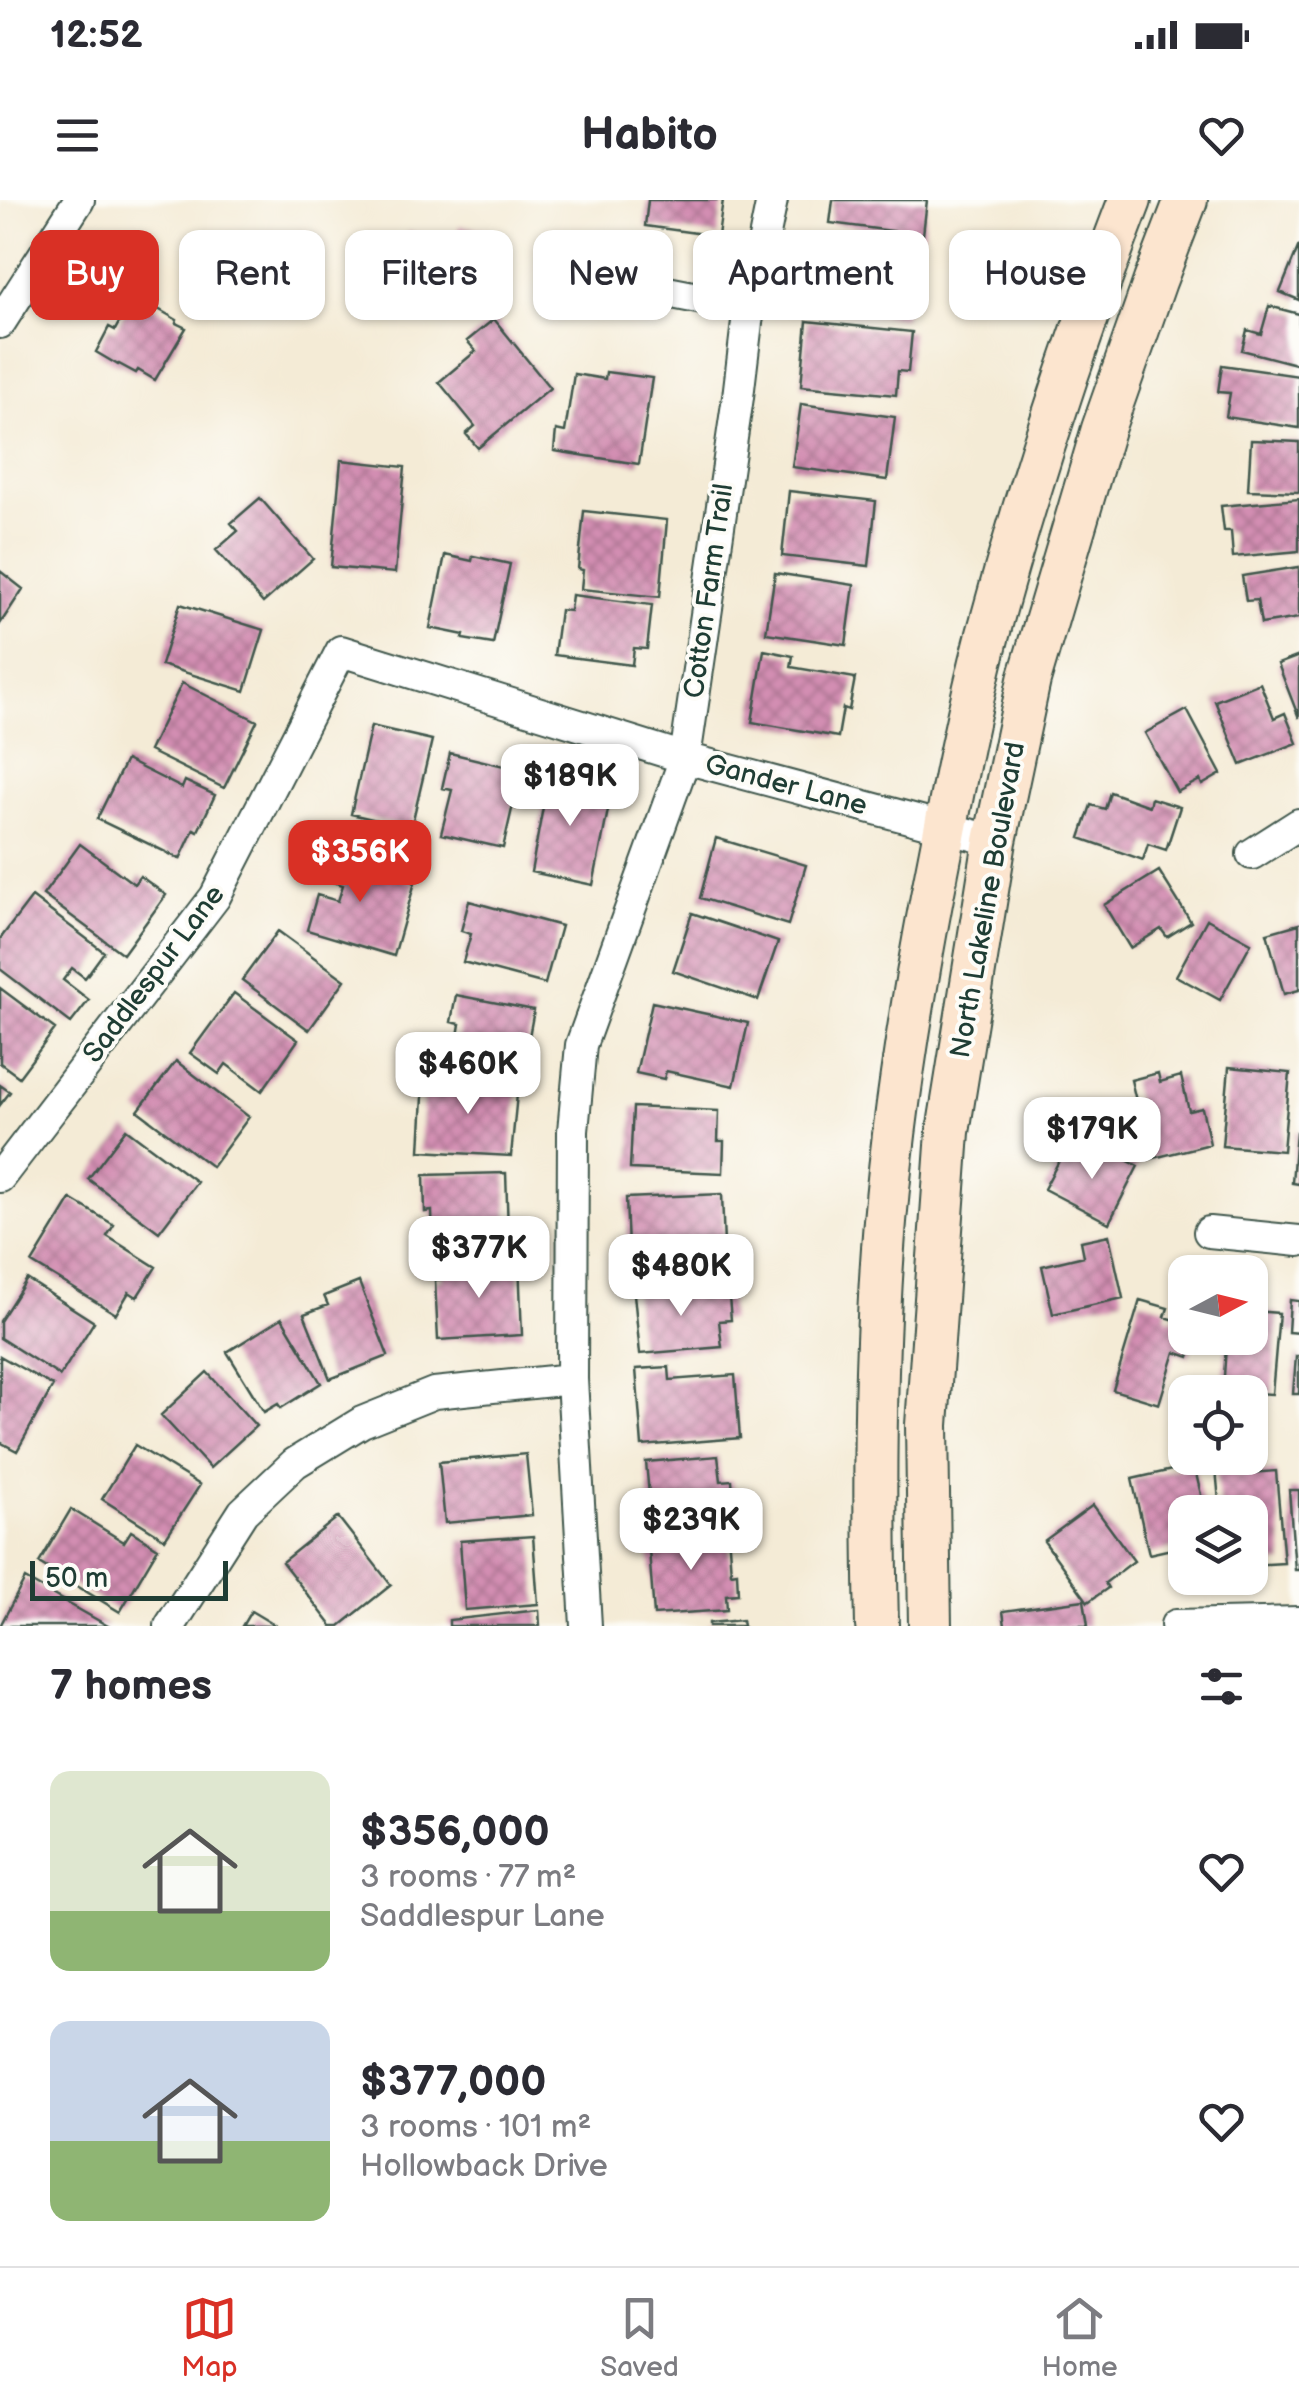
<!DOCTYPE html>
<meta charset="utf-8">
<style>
body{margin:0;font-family:"Balsamiq Sans",sans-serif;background:#f2f2f3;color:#2b2b33;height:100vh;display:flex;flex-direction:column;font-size:38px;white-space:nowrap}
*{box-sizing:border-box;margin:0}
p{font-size:32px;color:#7c7c81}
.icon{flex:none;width:55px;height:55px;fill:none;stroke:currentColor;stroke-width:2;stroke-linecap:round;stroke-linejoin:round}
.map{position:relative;height:1426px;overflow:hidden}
.sheet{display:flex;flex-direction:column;background:#fff;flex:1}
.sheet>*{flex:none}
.guide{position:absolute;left:30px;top:30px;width:1240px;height:90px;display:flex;gap:20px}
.needle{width:65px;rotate:83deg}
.controls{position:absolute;left:1168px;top:1055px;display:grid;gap:20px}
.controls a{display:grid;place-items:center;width:100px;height:100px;border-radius:20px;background:#fff;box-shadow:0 2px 8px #0004;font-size:50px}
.scale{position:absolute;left:30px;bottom:25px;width:198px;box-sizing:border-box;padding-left:10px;border:5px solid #1f3d34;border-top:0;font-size:28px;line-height:35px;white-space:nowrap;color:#1f3d34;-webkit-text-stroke:8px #fdfcf7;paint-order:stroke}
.price{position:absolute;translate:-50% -85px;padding:0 22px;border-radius:20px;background:#fff;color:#222;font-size:32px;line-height:65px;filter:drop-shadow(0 2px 5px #0008)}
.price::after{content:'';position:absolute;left:50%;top:60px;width:30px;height:22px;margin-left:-15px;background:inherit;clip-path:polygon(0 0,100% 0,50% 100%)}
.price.on{background:#d93025;color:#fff}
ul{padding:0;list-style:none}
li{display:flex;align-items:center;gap:30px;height:250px;padding:0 50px}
li span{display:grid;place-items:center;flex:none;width:280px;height:200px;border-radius:20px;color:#555}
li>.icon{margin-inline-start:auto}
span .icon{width:120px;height:120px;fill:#fffc;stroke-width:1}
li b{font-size:42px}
h2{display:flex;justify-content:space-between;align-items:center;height:120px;padding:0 50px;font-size:42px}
.pill{padding:0 35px;border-radius:20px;background:#fff;box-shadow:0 2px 8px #0004;font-size:35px;line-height:90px}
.pill.on{background:#d93025;color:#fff}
.status{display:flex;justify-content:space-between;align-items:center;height:70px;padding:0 50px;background:#fff;direction:ltr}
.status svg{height:28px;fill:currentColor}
header{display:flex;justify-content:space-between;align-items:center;height:130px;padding:0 50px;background:#fff;font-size:45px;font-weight:600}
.dock{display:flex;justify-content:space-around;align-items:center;height:140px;border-top:2px solid #e1e1e2;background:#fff;font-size:28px;color:#7c7c81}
.dock a{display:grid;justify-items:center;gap:5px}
.dock .on{color:#d93025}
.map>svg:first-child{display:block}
</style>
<div class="status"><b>12:52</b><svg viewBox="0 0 49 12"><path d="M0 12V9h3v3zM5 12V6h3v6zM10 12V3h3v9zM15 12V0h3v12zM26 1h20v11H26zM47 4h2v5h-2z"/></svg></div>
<header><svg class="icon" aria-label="menu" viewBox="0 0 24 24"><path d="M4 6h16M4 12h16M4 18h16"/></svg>Habito<svg class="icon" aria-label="heart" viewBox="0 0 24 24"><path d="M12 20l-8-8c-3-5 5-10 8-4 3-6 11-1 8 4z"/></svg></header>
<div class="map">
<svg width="1299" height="1426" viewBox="0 0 1299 1426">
<defs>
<pattern id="building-cross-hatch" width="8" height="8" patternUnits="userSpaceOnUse" patternTransform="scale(2.5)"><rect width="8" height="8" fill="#d38eb2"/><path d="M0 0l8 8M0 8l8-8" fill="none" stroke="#ab7592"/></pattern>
</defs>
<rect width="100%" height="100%" fill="#fdfcf7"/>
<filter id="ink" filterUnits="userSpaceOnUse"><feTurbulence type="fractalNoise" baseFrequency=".01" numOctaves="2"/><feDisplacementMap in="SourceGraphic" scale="20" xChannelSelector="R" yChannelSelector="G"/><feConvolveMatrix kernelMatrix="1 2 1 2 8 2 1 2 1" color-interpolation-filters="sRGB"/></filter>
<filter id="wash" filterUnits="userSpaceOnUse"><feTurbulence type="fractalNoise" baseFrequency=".0048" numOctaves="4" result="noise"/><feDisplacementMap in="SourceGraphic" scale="40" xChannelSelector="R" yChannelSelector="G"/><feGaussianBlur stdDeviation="2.25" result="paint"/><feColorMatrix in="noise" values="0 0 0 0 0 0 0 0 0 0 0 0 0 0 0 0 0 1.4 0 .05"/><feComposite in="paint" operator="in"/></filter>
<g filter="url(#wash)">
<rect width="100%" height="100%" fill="#f4ebd6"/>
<g id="blocks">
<path fill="url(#building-cross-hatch)" d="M648 0H723L718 36 645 26Z
M833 0H927L923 35 830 23Z
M459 26 491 30 485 79 493 80 489 107 400 96 408 32 457 39Z
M827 37 911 44 904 118 821 110Z
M1299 45V100L1280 92Z
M134 95 177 120 176 123 186 128 155 180 138 170 136 173 119 164 118 165 96 152 109 127 115 130Z
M1269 106 1299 114V165L1242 150 1247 130 1261 134Z
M494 119 550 188 478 248 466 234 475 226 439 182 476 151 467 141Z
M807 121 912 132 908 172 898 171 896 195 801 186Z
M1222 165 1299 176V228L1226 217 1230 193 1218 192Z
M606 172 652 178 639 264 554 251 556 230 565 232 574 174 605 179Z
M801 204 895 217 887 280 792 267Z
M1251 240 1299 242V292L1248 290Z
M341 260 405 267 395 373 331 367Z
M789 291 876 301 869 366 782 356Z
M260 298 313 359 263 403 216 350 238 331 231 323Z
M1299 299V351L1233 357 1231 331H1224L1221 306Z
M584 311 667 320 660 397 581 389 583 370 578 369Z
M445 355 472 361 473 356 510 364 493 444 463 439 464 435 430 428Z
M1299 367V418L1261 424 1257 400 1246 401 1242 376Z
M0 371 23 389 0 424Z
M775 373 854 385 846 445 766 433Z
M572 395 652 405 647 449 634 448 632 465 554 455 560 410 570 411Z
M180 404 264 430 245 491 161 465Z
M764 450 793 456 791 467 855 478 849 510 843 508 838 537 752 522Z
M1299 456V518L1278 464Z
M182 483 257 521 224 588 149 551Z
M1260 483 1274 518 1285 513 1297 543 1241 565 1215 501Z
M1187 510 1221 574 1202 585 1200 580 1177 592 1145 533Z
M371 526 432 540 411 628 351 614Z
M450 553 521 570 503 648 441 634 452 590 442 588Z
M126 560 182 588 185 581 215 595 198 631 194 629 180 659 97 619Z
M538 575 612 590 593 685 531 672 543 607 532 605Z
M1110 592 1149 606 1151 598 1180 607 1166 650 1148 644 1143 660 1080 638 1091 605 1105 609Z
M716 638 806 665 788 725 700 698Z
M80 644 134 684 140 676 166 695 123 754 43 695Z
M314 651 415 682 394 756 307 730 317 695 338 701 343 685 307 674Z
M1159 671 1191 722 1167 737 1161 729 1130 748 1104 705Z
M32 697 104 752 85 778 72 768 63 780 89 800 71 823 0 769V739Z
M469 701 561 726 545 784 463 762 471 734 461 731Z
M692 713 778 742 758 800 673 771Z
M1207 719 1251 743 1220 800 1176 776Z
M1299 724V790L1284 794 1267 733Z
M278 731 345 780 309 830 242 780Z
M0 788 55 829 19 877 0 863Z
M234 793 298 840 262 891 226 864 219 874 190 853Z
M456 795 534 810 522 874 454 861 460 824 451 822Z
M652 802 748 823 734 886 666 871 664 879 636 873Z
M176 861 249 917 212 967 138 911Z
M1229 867 1290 873 1283 951 1222 946Z
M1158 873 1160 882 1181 876 1189 911 1202 908 1210 944 1150 959 1131 880Z
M424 878 518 884 511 956 420 951Z
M0 885 10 892 0 905Z
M633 907 719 911 718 941H724L723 973 630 969Z
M126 929 197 982 159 1032 88 979Z
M1296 932H1299V984L1292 983Z
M1067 946 1104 965 1111 952 1138 966 1109 1023 1044 989Z
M506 973 508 1031H498V1039L433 1041 432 1011 425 1012 424 975Z
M722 994 725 1071 629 1074 626 998Z
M71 999 114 1025 107 1036 156 1067 137 1097 129 1092 116 1114 32 1063Z
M1109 1035 1123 1098 1053 1114 1042 1066 1084 1056 1081 1041Z
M519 1062 522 1135 438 1140 435 1080 443 1079 442 1066Z
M27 1079 94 1122 60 1176 0 1138V1121Z
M359 1082 388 1156 330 1179 304 1114 328 1105 324 1096Z
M728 1086 731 1120 719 1121 722 1147 640 1154 634 1094Z
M1140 1100 1168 1108 1165 1117 1185 1123V1138H1195L1189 1157 1175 1152 1159 1204 1113 1190Z
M1290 1100 1299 1101V1133L1288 1132Z
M1253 1111 1279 1113 1272 1194 1223 1191 1226 1146 1215 1145V1138H1250V1119H1253Z
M282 1118 321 1183 281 1208 278 1204 264 1212 227 1152Z
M0 1156 53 1186 17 1251 0 1242Z
M1296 1156H1299V1194H1293Z
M669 1167 670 1180 735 1175 740 1238 642 1246 636 1169Z
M207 1172 256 1226 210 1268 161 1215Z
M135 1245 200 1285 165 1339 102 1299Z
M526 1254 532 1315 445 1323 439 1262Z
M718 1256 721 1281 732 1280 735 1320 652 1327 646 1262Z
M1215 1258H1236L1237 1274 1276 1271 1284 1363 1250 1365V1312H1220Z
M1194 1265 1205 1312H1185V1346L1149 1354 1132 1279Z
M1289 1290H1299V1370H1295Z
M1093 1305 1134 1361 1105 1383 1108 1388 1088 1402 1044 1341Z
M71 1309 124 1342 131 1331 158 1348 120 1412 39 1363Z
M338 1317 391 1385 340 1426H332L282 1362Z
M728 1332 731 1373 737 1372 738 1394 726 1395 727 1410 654 1415 648 1337Z
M533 1336 538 1404 465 1410 460 1341Z
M25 1379 108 1426H0Z
M1084 1400 1088 1426H1005L1003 1411Z
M539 1410 540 1426H449V1420Z
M251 1411 276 1426H242Z
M742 1420 743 1426H709V1423Z"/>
</g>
</g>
<g filter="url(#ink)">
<use href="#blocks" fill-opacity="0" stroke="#3f574c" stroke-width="2.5"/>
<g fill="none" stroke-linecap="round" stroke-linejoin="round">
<g stroke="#3f574c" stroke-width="34">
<path id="minor" d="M585 76 703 99 750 103
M0 123 79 0
M1252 654 1299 624
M0 977 215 697 341 451 685 558 995 641
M1209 1032 1299 1041
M1176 1425 1299 1422
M170 1426 243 1312 295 1263 362 1222 434 1193 572 1179
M586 1426 572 1179 573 931 581 845 685 558 738 197 747 122 772 0"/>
</g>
<g stroke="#3f574c" stroke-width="46">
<path id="secondary" d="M877 1426C874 1300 874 1174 883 1048 891 930 910 813 932 697 949 611 965 523 987 438 1027 289 1075 144 1130 0
M930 1426 927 1225 948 932 995 641 1029 480 1103 229 1155 81 1186 0"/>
</g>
<use href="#minor" stroke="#fff" stroke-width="30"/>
<use href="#secondary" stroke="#fce5cf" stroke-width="42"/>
</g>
</g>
<g text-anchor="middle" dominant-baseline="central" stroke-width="8" stroke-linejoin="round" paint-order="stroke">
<g font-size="28" fill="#1f3d34" stroke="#fdfcf7">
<text transform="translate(709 391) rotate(-82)">Cotton Farm Trail</text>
<text transform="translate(786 585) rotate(15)">Gander Lane</text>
<text transform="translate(988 700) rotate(-80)">North Lakeline Boulevard</text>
<text transform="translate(154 774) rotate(-53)">Saddlespur Lane</text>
</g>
</g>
</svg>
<div class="controls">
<a><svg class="needle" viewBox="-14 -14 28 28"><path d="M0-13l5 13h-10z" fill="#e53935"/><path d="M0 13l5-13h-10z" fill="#7c7c81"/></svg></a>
<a><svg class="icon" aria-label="locate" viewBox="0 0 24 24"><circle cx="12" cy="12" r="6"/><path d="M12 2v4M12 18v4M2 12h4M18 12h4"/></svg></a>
<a><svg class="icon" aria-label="layers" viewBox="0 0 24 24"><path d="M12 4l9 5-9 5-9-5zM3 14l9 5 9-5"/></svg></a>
</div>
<div class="scale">50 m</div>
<b class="price" style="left:570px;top:629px">$189K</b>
<b class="price on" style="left:360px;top:705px">$356K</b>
<b class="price" style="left:468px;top:917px">$460K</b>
<b class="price" style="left:1092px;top:982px">$179K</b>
<b class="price" style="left:479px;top:1101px">$377K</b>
<b class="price" style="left:681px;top:1119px">$480K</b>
<b class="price" style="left:691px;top:1373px">$239K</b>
<div class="guide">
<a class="pill on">Buy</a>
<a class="pill">Rent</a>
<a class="pill">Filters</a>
<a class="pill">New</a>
<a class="pill">Apartment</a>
<a class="pill">House</a>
</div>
</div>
<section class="sheet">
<h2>7 homes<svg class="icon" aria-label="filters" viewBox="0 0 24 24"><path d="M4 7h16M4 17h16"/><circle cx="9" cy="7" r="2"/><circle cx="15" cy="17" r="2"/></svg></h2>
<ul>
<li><span style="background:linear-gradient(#dfe7d0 70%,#8fb573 0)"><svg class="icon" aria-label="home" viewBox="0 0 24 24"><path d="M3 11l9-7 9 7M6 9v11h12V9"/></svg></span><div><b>$356,000</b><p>3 rooms · 77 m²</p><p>Saddlespur Lane</p></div><svg class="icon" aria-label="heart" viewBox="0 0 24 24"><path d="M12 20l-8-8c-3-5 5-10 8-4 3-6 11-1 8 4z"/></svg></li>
<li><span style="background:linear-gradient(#c9d6e8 60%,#8fb573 0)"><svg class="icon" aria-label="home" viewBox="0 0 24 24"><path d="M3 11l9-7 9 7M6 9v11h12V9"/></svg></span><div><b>$377,000</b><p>3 rooms · 101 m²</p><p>Hollowback Drive</p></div><svg class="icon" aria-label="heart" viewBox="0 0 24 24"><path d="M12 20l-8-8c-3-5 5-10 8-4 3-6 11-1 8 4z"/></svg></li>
</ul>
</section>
<nav class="dock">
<a class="on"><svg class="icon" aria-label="map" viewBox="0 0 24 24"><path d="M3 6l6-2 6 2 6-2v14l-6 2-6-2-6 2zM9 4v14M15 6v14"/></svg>Map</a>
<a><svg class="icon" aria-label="saved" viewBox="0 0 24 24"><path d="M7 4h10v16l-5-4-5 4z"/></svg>Saved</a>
<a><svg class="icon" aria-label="home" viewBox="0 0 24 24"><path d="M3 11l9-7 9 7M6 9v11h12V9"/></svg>Home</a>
</nav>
